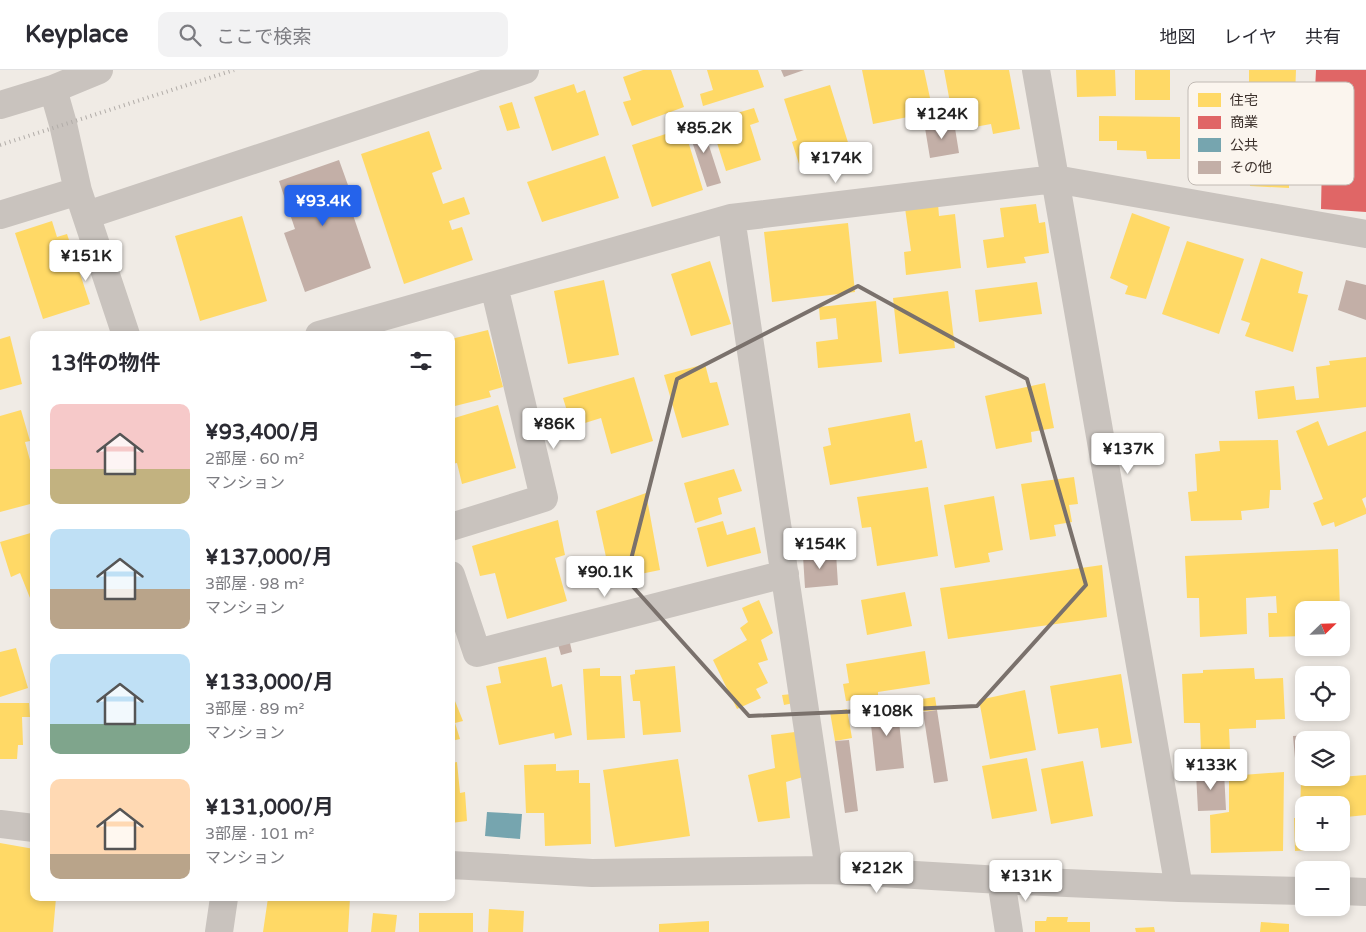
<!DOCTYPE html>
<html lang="ja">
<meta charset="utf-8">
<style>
body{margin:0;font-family:"Varela Round","Noto Sans JP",sans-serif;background:#f2f2f3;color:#2b2b33;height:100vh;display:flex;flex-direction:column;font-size:19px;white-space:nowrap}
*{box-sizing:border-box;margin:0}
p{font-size:16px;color:#7c7c81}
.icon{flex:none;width:28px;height:28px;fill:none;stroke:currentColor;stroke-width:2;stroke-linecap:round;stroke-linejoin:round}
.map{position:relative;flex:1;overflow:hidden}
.sheet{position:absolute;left:30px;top:261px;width:425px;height:570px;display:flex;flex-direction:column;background:#fff;border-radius:10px;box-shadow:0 2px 8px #0003}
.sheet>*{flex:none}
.needle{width:32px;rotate:67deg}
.buttons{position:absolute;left:1295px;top:531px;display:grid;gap:10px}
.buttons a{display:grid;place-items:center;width:55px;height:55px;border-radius:10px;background:#fff;box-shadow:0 2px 8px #0003;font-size:25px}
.price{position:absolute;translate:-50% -42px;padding:0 11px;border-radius:5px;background:#fff;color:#222;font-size:16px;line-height:32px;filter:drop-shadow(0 1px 2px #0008)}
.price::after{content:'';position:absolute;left:50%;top:30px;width:15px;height:11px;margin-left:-8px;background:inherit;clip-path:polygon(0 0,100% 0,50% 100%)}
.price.current{background:#2563eb;color:#fff}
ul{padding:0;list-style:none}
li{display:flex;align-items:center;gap:15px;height:125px;padding:0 20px}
li span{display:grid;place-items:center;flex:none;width:140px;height:100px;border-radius:10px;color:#555}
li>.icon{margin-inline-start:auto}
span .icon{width:60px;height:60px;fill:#fffc;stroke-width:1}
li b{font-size:21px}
h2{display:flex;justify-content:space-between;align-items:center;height:60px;padding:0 20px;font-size:21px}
header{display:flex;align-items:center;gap:30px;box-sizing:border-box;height:70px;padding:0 25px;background:#fff;border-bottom:1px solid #e1e1e2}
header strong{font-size:24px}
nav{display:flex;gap:28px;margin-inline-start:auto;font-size:18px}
.search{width:350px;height:45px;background:#f2f2f3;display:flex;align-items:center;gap:12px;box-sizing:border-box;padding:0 18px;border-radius:10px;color:#7c7c81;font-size:19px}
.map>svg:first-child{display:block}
</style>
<header>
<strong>Keyplace</strong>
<div class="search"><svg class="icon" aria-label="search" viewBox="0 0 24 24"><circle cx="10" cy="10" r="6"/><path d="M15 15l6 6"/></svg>ここで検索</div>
<nav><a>地図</a><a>レイヤ</a><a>共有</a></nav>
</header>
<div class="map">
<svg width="1366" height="862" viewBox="0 0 1366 862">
<rect width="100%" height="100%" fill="#f0ebe5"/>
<path fill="#ffd966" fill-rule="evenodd" d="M643 0H671L684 37 632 56 623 32 631 30 623 7Z
M707 0H758L764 17 703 36 700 24 713 20Z
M862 0H924L933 42 873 54Z
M944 0H1009L1020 59 993 64 991 54 969 58 965 35 951 38Z
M1076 0H1115L1116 26 1077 27Z
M1135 0H1170V30H1135Z
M1249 0H1296L1295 27 1266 26V14L1249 12Z
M574 14 577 23 585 20 599 65 552 81 534 27Z
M830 15 851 82 800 97 792 72 797 70 784 29Z
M512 32 520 58 507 61 499 36Z
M754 38 759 52 750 55 761 90 726 101 710 51Z
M1099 46 1180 47V89H1147L1146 81 1117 80V71H1099Z
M1230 51 1297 53 1298 102H1289V118L1250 116 1248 84 1230 82Z
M684 58 703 120 652 137 632 75Z
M429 61 442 99 432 103 443 134 464 127 470 144 449 151 452 160 462 157 473 190 404 214 361 84Z
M605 86 619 128 542 152 527 112Z
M938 134 939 146 955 144 961 198 906 205 904 182 911 181 905 138Z
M1036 134 1039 153 1045 152 1049 183 1024 187 1026 193 987 198 983 170 1004 167 1000 138Z
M1132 143 1170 157 1146 229 1125 224 1128 216 1110 208Z
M242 146 267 231 200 251 175 166Z
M52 151 57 167 67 164 90 234 43 249 15 163Z
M848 153 855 222 772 232 764 162Z
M1187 171 1244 189 1219 264 1162 244Z
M1261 188 1303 202 1298 223 1308 225 1293 282 1245 266 1250 253 1241 250Z
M710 191 731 254 691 266 671 204Z
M604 210 619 285 568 294 554 221Z
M1037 212 1042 244 979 252 975 220Z
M948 221 955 278 899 284 893 228Z
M876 231 882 292 818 298 816 272 838 269 836 248 820 250 819 237Z
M488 260 503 317 489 321 491 327 451 337V269Z
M10 266 22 314 0 320V269Z
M1366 287V337L1258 349 1255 321 1294 316 1296 330 1319 328 1316 297 1330 295 1329 291Z
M705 294 710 313 717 312 729 355 682 368 664 305Z
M634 307 653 371 611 384 601 348 572 357 563 328Z
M1045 313 1054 358 1031 362 1032 372 996 379 985 326Z
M498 335 516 398 462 414 457 393 451 394V349Z
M21 340 30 371 25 372 34 405V433L0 442V346Z
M910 343 915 372 922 370 927 398 830 415 823 377 831 375 828 358Z
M1318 351 1328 376 1366 361V427L1362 429 1366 439V444L1335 457 1334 452 1322 456 1313 433 1323 429 1296 361Z
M1278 370 1281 420H1270L1269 438 1241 441 1242 450 1191 451 1188 422 1197 421 1195 384 1220 381 1219 371Z
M734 399 742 421 718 428 722 444 695 453 684 413Z
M1074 407 1078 434 1069 435 1072 452 1054 455 1056 466 1030 470 1021 414Z
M928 417 938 486 877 496 871 457 862 458 857 427Z
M646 423 660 500 611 510 596 441Z
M994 426 1003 480 988 483 990 492 955 498 944 435Z
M558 450 565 485 555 488 567 531 507 549 495 503 480 506 472 476Z
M723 451 727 465 755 457 761 483 707 497 697 458Z
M34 462V527L30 528 20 503 11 507 0 472Z
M1338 479 1340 540H1304V566L1269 567 1268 543H1277L1276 526 1246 528 1247 564 1200 567 1199 528H1187L1185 486Z
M1102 495 1107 547 948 569 940 518Z
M905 522 912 556 867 565 861 530Z
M759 530 773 563 761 570 768 590 758 593 768 613 756 619 761 628 737 639 713 590 747 570 740 558 748 552 742 538Z
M16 578 28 618 0 627V582Z
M925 581 930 614 878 622V627L846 631 843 614 849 613 846 594Z
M546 587 552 617 562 614 572 665 555 669 554 663 499 675 486 616 501 613 498 597Z
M675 596 681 662 643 665 640 631H633L630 605 635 604V600Z
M600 598V606H621L625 668 587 670 583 599Z
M1254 598 1255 609 1283 608 1285 649 1256 650V658L1229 659 1230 681 1201 682 1200 653H1184L1182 604 1203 603V600Z
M1121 604 1132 673 1101 678 1098 658 1058 664 1050 616Z
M1025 620 1036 680 990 689 979 630Z
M451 621 463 651 455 653 460 669 451 671Z
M792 624 794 633 784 635 782 625Z
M935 627 937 640 917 642 915 630Z
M0 633H29L30 647H22L23 675H18L17 689H0Z
M847 639 852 668 835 671 830 642Z
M795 662 803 707 786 712 790 748 758 752 748 705 775 698 771 665Z
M1027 688 1037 741 992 749 982 696Z
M678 689 690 766 615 777 603 700Z
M1083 691 1093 746 1051 754 1041 699Z
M457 692 460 723 465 722 467 751 451 753V693Z
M556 694V701L579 700V713H590L591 774 545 776 544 743H526L524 695Z
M1284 702 1283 781 1211 783 1210 745 1229 742V706Z
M1366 705V745L1346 747 1348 777 1295 781 1294 748H1300L1301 710ZM1304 735H1341V772H1304Z
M0 773 34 779V828H56L53 862H0Z
M268 828H350L348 862H263Z
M489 839 524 841 523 862H488Z
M373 843 397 845 395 862H371Z
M419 843H473V862H419Z
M1047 847H1068L1067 852H1090V862H1035V851H1046Z
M709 851V862H659V854Z
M1261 852 1289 854V862H1260Z
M1154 857 1155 862H1136L1135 858Z"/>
<path fill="#e06666" d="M1316 0H1366V142L1321 139 1323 41H1314Z"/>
<path fill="#76a5af" d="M487 742 522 744 520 769 485 766Z"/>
<path fill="#c3afa7" d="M781 0H804L784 7Z
M701 51 721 113 707 117 687 56Z
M954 52 959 83 930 88 925 58Z
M339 90 358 143 353 145 371 198 305 222 284 163 295 159 279 111Z
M1346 210 1366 215V250L1338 240Z
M836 483 838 515 805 518 803 486Z
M568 564 572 582 561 585 556 567Z
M897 633 904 698 876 701 869 636Z
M937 640 948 711 934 713 923 642Z
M1345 663 1347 695 1341 696V670H1304V698L1296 699 1293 666Z
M849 670 858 741 845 743 835 671Z
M1224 702 1226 740 1198 741 1196 703Z"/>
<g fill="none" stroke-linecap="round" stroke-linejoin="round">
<path stroke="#c9c3be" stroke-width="28" d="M1036 0 1179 818
M53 19 63 54 78 121 126 265
M0 35 53 19 99 0
M0 145 78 121
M87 145 525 0
M731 148 829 800
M319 265 731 148 1055 109 1366 164
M451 457 544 428 494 216
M451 505 477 583 785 504
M0 754 34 758
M451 795 592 803 829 800 1001 810 1179 818 1304 821
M1001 810 1009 862
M1341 821 1366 822
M219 862 224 828"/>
<path stroke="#b1aca8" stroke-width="4" stroke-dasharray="1 4" stroke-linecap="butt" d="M0 75 234 0"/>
</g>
<path fill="none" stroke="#7a716c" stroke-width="4" stroke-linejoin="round" d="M858 216 1027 309 1086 515 977 636 749 646 626 509 677 309Z"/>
<rect x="1188" y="12" width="166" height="103" rx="8" fill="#fbf5ee" stroke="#c1bab4" stroke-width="1"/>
<rect x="1198" y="23" width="23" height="14" fill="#ffd966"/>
<rect x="1198" y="46" width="23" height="13" fill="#e06666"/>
<rect x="1198" y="68" width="23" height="14" fill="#76a5af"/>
<rect x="1198" y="91" width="23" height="13" fill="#c3afa7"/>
<g font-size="14" fill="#3b302b">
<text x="1230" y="35">住宅</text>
<text x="1230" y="57">商業</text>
<text x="1230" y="80">公共</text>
<text x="1230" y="102">その他</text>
</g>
</svg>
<div class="buttons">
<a><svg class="needle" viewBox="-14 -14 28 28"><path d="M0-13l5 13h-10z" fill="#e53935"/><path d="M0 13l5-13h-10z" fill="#7c7c81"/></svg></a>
<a><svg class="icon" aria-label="locate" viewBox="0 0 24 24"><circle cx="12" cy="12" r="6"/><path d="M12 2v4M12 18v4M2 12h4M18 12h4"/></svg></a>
<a><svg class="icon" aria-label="layers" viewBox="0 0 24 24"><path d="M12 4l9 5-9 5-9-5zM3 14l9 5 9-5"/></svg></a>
<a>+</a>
<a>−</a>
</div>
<b class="price" style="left:942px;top:70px">¥124K</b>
<b class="price" style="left:704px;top:84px">¥85.2K</b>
<b class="price" style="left:836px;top:114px">¥174K</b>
<b class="price current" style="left:323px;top:157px">¥93.4K</b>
<b class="price" style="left:86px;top:212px">¥151K</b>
<b class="price" style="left:554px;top:380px">¥86K</b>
<b class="price" style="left:1128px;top:405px">¥137K</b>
<b class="price" style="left:820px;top:500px">¥154K</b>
<b class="price" style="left:605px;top:528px">¥90.1K</b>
<b class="price" style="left:887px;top:667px">¥108K</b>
<b class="price" style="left:1211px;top:721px">¥133K</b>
<b class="price" style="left:877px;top:824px">¥212K</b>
<b class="price" style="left:1026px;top:832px">¥131K</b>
<section class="sheet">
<h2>13件の物件<svg class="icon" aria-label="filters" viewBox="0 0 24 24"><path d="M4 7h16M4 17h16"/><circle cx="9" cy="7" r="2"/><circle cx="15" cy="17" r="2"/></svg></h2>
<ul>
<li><span style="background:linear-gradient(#f6c9c9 65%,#c2b280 0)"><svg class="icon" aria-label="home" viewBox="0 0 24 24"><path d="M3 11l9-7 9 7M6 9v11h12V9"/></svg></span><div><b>¥93,400/月</b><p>2部屋 · 60 m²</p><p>マンション</p></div></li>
<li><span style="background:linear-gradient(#bfe0f5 60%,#b9a48a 0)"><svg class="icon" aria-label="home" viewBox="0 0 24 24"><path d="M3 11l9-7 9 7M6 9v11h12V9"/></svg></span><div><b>¥137,000/月</b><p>3部屋 · 98 m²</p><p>マンション</p></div></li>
<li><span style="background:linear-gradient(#bfe0f5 70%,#7fa58c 0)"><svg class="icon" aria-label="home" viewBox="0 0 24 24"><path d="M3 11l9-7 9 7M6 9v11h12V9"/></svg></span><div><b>¥133,000/月</b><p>3部屋 · 89 m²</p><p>マンション</p></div></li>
<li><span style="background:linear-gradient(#ffd9b3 75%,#b9a48a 0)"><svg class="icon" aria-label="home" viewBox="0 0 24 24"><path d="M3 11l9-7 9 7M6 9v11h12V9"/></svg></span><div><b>¥131,000/月</b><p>3部屋 · 101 m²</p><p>マンション</p></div></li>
</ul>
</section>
</div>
